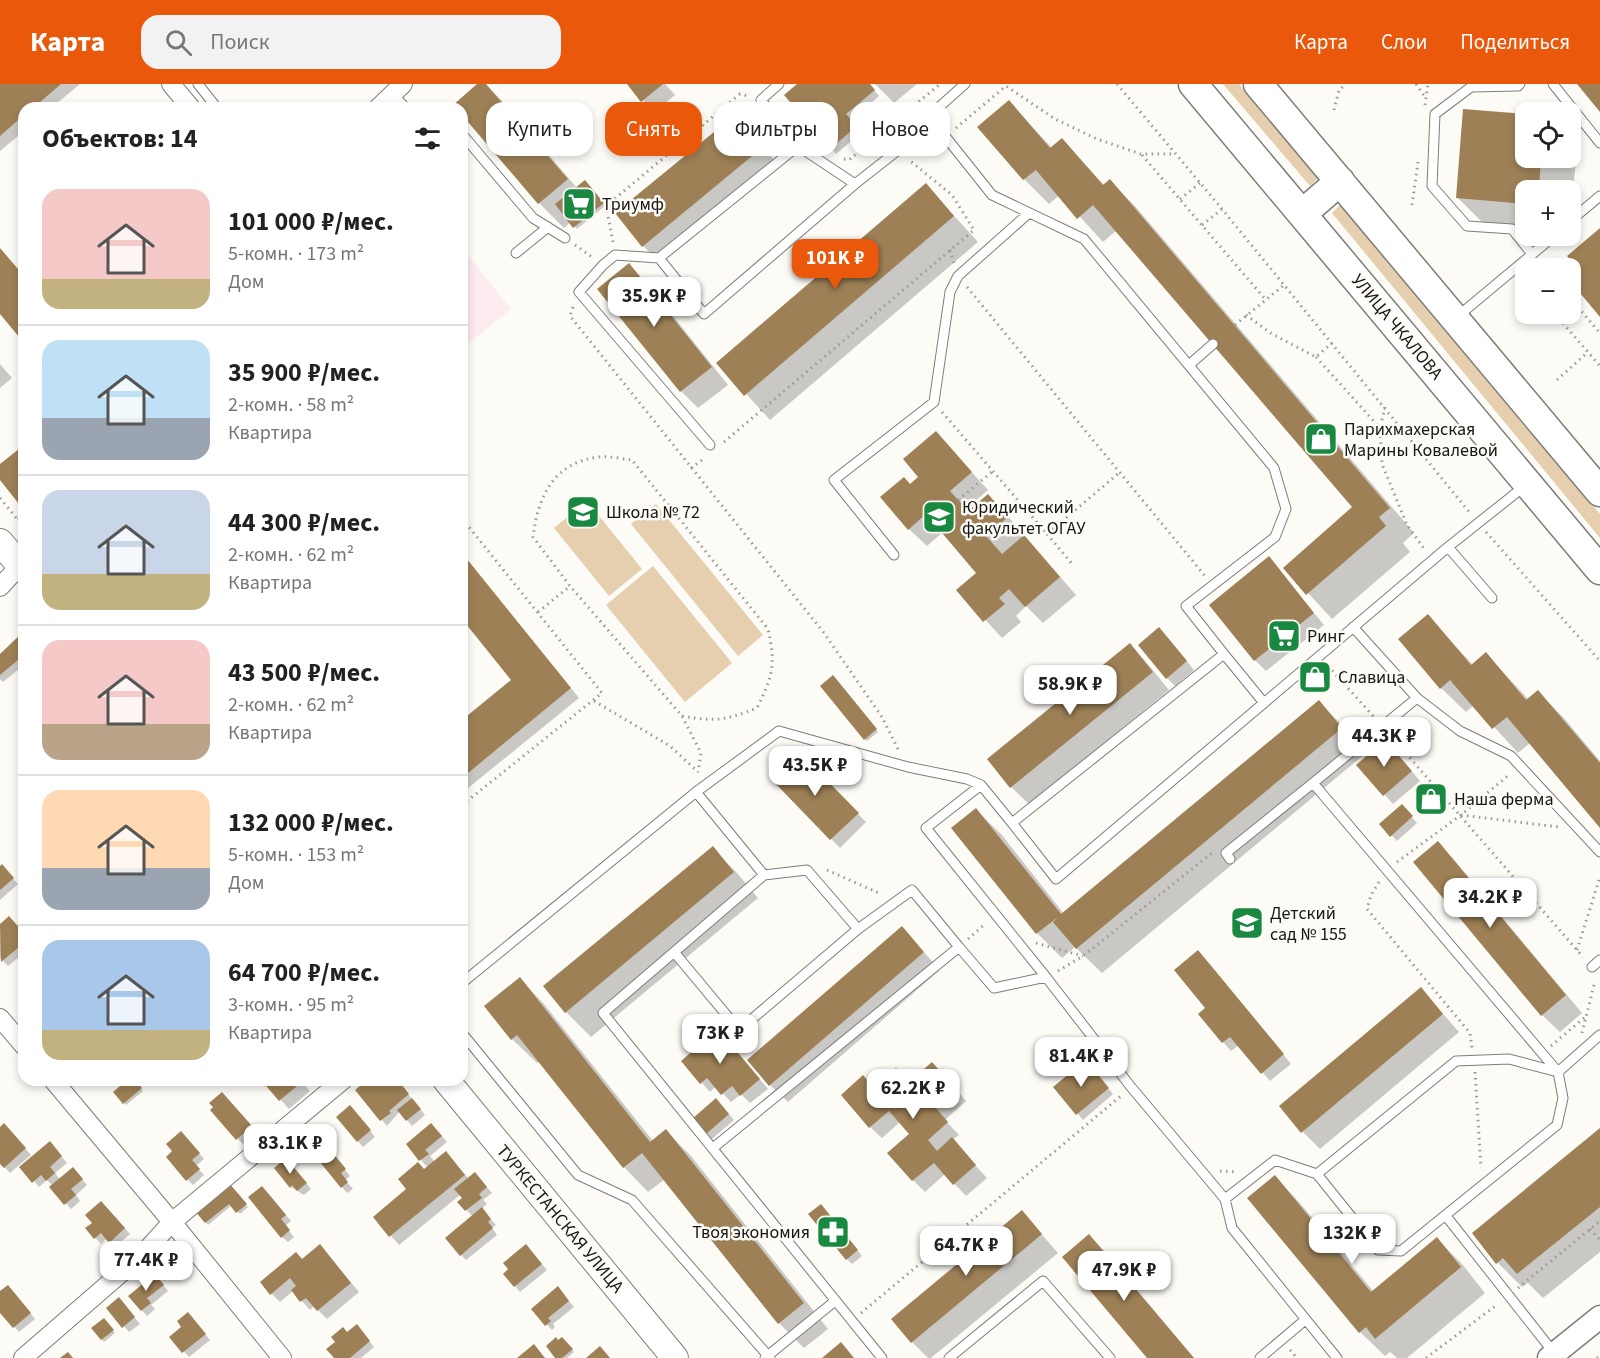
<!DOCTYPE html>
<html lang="ru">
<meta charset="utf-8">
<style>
body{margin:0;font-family:"Source Sans 3",sans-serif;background:#f2f2f2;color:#222;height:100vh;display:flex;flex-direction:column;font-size:22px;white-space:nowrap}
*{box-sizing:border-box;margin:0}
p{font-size:20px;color:#767676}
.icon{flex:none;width:33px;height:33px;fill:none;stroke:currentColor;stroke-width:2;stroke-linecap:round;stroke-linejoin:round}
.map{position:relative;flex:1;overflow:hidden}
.details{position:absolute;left:18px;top:18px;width:450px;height:984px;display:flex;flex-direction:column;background:#fff;border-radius:18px;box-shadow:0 3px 9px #0003}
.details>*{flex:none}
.top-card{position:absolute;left:486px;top:18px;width:570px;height:54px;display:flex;gap:12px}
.tools{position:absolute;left:1515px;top:18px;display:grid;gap:12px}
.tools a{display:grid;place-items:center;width:66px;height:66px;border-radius:12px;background:#fff;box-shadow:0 3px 9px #0003;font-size:30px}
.price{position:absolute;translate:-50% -51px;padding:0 14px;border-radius:12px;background:#fff;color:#222;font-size:20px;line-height:39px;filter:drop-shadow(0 2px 3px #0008)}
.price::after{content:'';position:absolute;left:50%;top:36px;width:18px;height:14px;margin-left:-9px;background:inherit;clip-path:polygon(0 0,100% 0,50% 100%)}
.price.on{background:#ea580c;color:#fff}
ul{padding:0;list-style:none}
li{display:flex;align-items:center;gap:18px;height:150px;padding:0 24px}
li+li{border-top:2px solid #e0e0e0}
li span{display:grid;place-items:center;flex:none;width:168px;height:120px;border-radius:18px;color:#555}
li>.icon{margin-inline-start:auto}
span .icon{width:72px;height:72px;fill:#fffc;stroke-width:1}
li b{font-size:26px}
h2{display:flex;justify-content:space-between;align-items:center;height:72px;padding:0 24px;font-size:26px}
.tag{padding:0 21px;border-radius:18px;background:#fff;box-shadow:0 3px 9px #0003;font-size:21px;line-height:54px}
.tag.on{background:#ea580c;color:#fff}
header{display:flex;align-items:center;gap:36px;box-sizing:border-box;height:84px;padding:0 30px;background:#ea580c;color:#fff}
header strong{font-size:28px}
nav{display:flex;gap:33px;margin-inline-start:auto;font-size:21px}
.search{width:420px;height:54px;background:#f2f2f2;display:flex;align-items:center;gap:15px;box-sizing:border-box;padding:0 21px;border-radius:18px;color:#767676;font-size:22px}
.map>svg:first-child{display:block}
</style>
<header>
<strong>Карта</strong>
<div class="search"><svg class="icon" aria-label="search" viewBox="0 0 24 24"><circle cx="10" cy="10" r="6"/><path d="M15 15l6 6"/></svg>Поиск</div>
<nav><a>Карта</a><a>Слои</a><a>Поделиться</a></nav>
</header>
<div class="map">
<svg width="1600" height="1274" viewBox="0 0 1600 1274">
<rect width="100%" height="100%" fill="#fdfbf6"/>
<path fill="#fdecef" d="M462 164 511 225 462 265Z"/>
<path fill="#e5cfae" d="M1223 0H1239L1318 94 1310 102Z
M1341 120 1600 430V454L1332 129Z
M587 417 642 485 609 512 554 444Z
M656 420 763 551 738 572 631 440Z
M653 482 732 579 685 618 606 521Z"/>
<path fill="#0003" d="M0 0H80L51 24H24V47L0 67Z
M480 0H485L507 22 577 104 587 100 605 122 577 145 571 138 564 144 539 119 462 29V24H458Z
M629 0H665L675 11 654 28Z
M799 0H869L879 12 851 37 861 49 836 70 786 11Z
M875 0H917L894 19Z
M1009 18 1052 64 1062 56 1105 102 1110 97 1135 122 1414 449 1403 459 1410 468 1332 535 1285 484 1354 424 1117 146 1103 158 1060 111 1049 120 1024 95 979 43Z
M736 32 753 50 779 82 661 179 643 162Z
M1570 59 1577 65 1570 139V106H1526V149L1490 146 1457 113 1526 74H1570Z
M926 101 978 158 770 336 718 279Z
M629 181 646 198 728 301 698 324 681 307Z
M0 280 12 294 0 304Z
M936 349 988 406 966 425 969 428 1005 429 1076 511 1043 539 1026 522 1016 532 1021 538 1002 554 958 506 978 489 943 448 927 462 909 445 910 402 920 393Z
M462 469 579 614 462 709V638L514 596 462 532Z
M1269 474 1324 541 1266 587 1255 576Z
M1428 532 1473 581 1486 570 1529 616 1538 608 1563 633 1600 677V741L1530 659 1518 669 1474 621 1466 628 1441 604Z
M24 549V581L3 598 0 595V572Z
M1168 554 1194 586 1175 602 1167 594Z
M1130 561 1147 579 1169 606 1029 720 1011 703Z
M835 595 878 648 867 657 865 655Z
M1319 618 1344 643 1366 669 1102 889 1075 863 1062 874 1037 849 976 726 1001 750 1064 830Z
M1394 666 1420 697 1393 720 1358 681Z
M800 671 866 738 840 764 774 696Z
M1432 711 1439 717 1434 722 1427 715Z
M1402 722 1417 739 1397 757 1381 740Z
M1437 759 1455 777 1582 929 1560 948 1542 931Z
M712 764 737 789 758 814 591 953 566 928Z
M0 784 7 788 18 800 0 816Z
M9 834 24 851V869L8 882 0 874V842Z
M902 844 940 886 788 1018 770 1001Z
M1207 877 1291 980 1270 997 1239 961 1231 967 1223 958 1207 924Z
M520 895 544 920 653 1057 666 1047 691 1072 828 1245 804 1264 779 1239 665 1095 648 1108 624 1083 540 977 537 979 512 955Z
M1421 905 1459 948 1320 1065 1303 1048Z
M718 947 768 1005 750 1019 741 1010 731 1018 716 1002 710 1008 683 977Z
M1092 984 1113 1010 1083 1036 1056 1004Z
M944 991 966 1017 945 1036 959 1051 952 1056 987 1094 966 1112 945 1090 925 1108 913 1096 889 1069 911 1050 900 1038 882 1054 870 1043 874 1005 909 1000Z
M130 996H134L143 1007 126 1021 115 1008Z
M263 996H300L310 1007 289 1025Z
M369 996H397L425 1031 412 1042 400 1027 387 1042 357 1006Z
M227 1015 256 1048 243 1060 238 1055Z
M722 1022 734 1036 712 1055 707 1049Z
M356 1029 375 1053 363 1063 358 1057Z
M0 1045 10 1046 31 1071 10 1089 0 1078Z
M437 1046 447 1058 430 1072 435 1078H454L469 1095H480L492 1109 483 1116 487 1120 481 1125 496 1141 492 1144 497 1151 466 1176 461 1171 473 1133 459 1118 464 1114 461 1110 399 1161 375 1133 408 1106 428 1084 408 1061Z
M1600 1046V1168L1543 1214 1528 1199 1522 1203 1498 1179 1474 1149Z
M186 1054 204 1075 196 1082 204 1091 193 1101 188 1096 174 1068Z
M324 1060 350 1092 345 1096 353 1105 347 1109 309 1063Z
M55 1065 67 1079 55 1089 60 1096 78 1090 87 1101 76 1111 80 1117 71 1125 51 1103 53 1102 47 1096 39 1103 34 1097Z
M292 1081 311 1105 304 1111 291 1103Z
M1275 1093 1299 1118 1374 1208 1437 1155 1462 1180 1485 1209 1407 1274H1397L1390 1268 1385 1272 1360 1248Z
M229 1101 248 1123 240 1130 232 1121 208 1141 197 1127Z
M268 1109 291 1137 285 1142 294 1153 288 1158 282 1153Z
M107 1124 130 1150 115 1163 107 1154 101 1160 87 1145Z
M826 1128 862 1172 852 1180 847 1175Z
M1022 1128 1058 1169 931 1274H928L912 1258Z
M1089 1152 1106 1169 1194 1274H1149Z
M531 1167 547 1186 520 1208 515 1202Z
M328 1171 359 1208 327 1235 314 1222 310 1226 293 1207 280 1218 271 1209 302 1176Z
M160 1197 168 1207 151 1221 155 1225 147 1232 130 1212Z
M0 1208H13L35 1235 19 1248 0 1226Z
M563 1210 574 1223 553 1240 555 1243 552 1246 533 1225Z
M124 1221 140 1240 129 1248 108 1224Z
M193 1235 210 1256 189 1273 171 1253Z
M104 1236 115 1249 104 1258 93 1245Z
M362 1248 374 1263 361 1274H335Z
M562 1255 574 1268 567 1274H557L558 1258Z"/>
<path fill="#9d8056" d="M0 0H61L33 24H24V31L0 52Z
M477 0H486L568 95 538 120 462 31V24H456L453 21Z
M627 0H663L641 18Z
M797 0H870L875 6 846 30 857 42 830 65 784 11Z
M1577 0H1600V28Z
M1009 16 1050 64 1062 54 1103 101 1110 95 1390 424 1379 433 1386 442 1306 511 1283 484 1352 423 1093 121 1077 135 1036 86 1023 96 977 43Z
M1463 25 1526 30V74H1541L1539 106H1526V120L1456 114Z
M736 30 763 63 642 163 615 129Z
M585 96 604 119 573 144 555 120Z
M926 99 954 132 744 312 716 279Z
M1600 144V233L1570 197V184L1575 181 1567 172Z
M0 164 24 192V259L0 230Z
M629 179 712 283 680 308 597 205Z
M936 347 972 388 950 407 968 427 988 410 1008 433 986 452 1002 470 1024 451 1060 493 1025 523 1009 505 999 514 1005 520 983 538 956 506 976 489 926 430 908 446 880 413 904 393 910 400 918 393 903 375Z
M24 361V416L19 420 0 396V380Z
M462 469 571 604 462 694V636L511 596 462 535Z
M1269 472 1314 529 1254 577 1209 521Z
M1428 530 1471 581 1486 568 1526 616 1538 606 1600 679V744L1507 633 1492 645 1450 596 1440 605 1398 555Z
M1159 543 1187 577 1166 595 1138 561Z
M24 547V571L0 591V570Z
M1130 559 1153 588 1010 704 987 675Z
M1314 588 1320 593 1315 598 1309 592Z
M833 591 877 645 864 656 820 602Z
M1319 616 1342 644 1076 865 1053 838 1058 833 1036 850 951 744 976 724 1061 830Z
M1385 656 1412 687 1383 712 1356 681Z
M800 669 859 729 830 756 772 696Z
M1432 708 1438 714 1431 721 1425 715Z
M1402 720 1413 732 1390 753 1379 740Z
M1438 757 1566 911 1541 932 1413 778Z
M713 762 734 788 565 929 543 902Z
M2 780 14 794 0 806V782Z
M9 832 24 849V859L1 878 0 840Z
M902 842 924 868 769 1002 747 976Z
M1198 866 1284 970 1261 990 1230 953 1222 959 1198 930 1205 924 1174 886Z
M520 893 650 1058 666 1045 804 1219 778 1240 642 1069 623 1084 517 951 511 956 484 922Z
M1421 903 1443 930 1301 1049 1279 1022Z
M718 945 760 995 740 1012 732 1002 721 1011 707 994 700 1000 681 977Z
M1086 976 1109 1004 1076 1031 1053 1003Z
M932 978 956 1005 935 1023 948 1038 928 1056 937 1067 952 1053 976 1081 953 1101 934 1079 912 1097 887 1069 909 1050 889 1027 869 1044 841 1011 863 991 873 1003 896 984 909 998Z
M127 996H135L142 1004 123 1020 113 1008Z
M261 996H301L302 998 279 1017Z
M367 996H398L409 1010 389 1027 391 1029 380 1037 355 1006Z
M222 1008 252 1042 236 1056 210 1026 213 1023 209 1019Z
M412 1014 421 1025 406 1037 397 1026Z
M716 1014 729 1030 706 1050 692 1035Z
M350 1021 371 1046 357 1058 336 1033Z
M4 1039 26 1064 4 1084 0 1080V1043Z
M431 1039 442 1052 425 1066 429 1070 419 1077 406 1060Z
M1600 1044V1123L1517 1190 1503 1174 1496 1180 1472 1149Z
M181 1047 200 1069 192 1076 200 1085 186 1097 166 1073 172 1067 166 1060Z
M319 1052 346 1085 341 1089 348 1098 341 1104 307 1062Z
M50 1057 62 1072 50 1083 55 1089 46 1097 41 1091 32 1099 19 1083Z
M446 1067 465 1091 389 1153 373 1133 406 1105 398 1095 418 1078 424 1085Z
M286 1074 307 1099 297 1107 292 1101 290 1104 274 1084Z
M73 1083 83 1095 71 1105 76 1111 64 1121 49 1103Z
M475 1088 487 1103 479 1110 482 1114 465 1127 457 1118 462 1114 454 1105Z
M1275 1091 1371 1208 1437 1153 1461 1183 1375 1255 1366 1243 1359 1249 1247 1114Z
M229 1099 247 1120 236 1129 229 1120 205 1139 195 1127Z
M262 1102 286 1131 281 1135 290 1146 281 1154 248 1113Z
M101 1117 125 1144 109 1159 101 1149 94 1155 85 1144 92 1139 85 1131Z
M821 1120 858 1166 846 1176 808 1130Z
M482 1123 491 1135 488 1138 493 1144 460 1172 445 1154Z
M1022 1126 1042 1150 911 1259 891 1235Z
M1089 1150 1194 1274H1147L1062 1173Z
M320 1160 351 1199 317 1227 306 1214 300 1218 291 1206 296 1202 290 1194 270 1211 260 1198 296 1168 302 1175Z
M526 1160 542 1180 514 1203 503 1190 508 1185 503 1179Z
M155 1190 164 1201 147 1214 151 1219 141 1227 128 1212Z
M8 1201 31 1229 13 1244 0 1229V1207Z
M558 1202 569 1217 548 1234 551 1237 545 1242 531 1225Z
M119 1213 135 1233 122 1244 106 1224Z
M188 1228 206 1250 182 1269 169 1253 181 1243 177 1237Z
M104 1234 114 1246 101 1256 91 1244Z
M357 1240 370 1257 350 1274H334L326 1265 335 1258 331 1253 343 1243 347 1248Z
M556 1253 558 1256 562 1253 573 1265 562 1274H555L546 1262Z
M841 1258 854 1274H822Z
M534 1260 545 1274H517Z
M600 1262 610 1274H586Z
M68 1268 73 1274H60Z"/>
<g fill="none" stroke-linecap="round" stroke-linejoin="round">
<g stroke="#7f7d79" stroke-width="11">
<path id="service" d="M198 0 217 24
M779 0 761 16 798 62
M1520 0 1518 2 1471 3 1435 30 1432 102 1467 142 1512 145 1532 170
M1553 0 1600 59
M392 10 406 24
M929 32 992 111 1084 155 1274 384 1286 425 1275 453 1186 522 1224 570
M462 50 533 134 565 154
M1570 137 1600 112
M516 169 548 143
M659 174 704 230 855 100
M1457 233 1554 152
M1189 281 1213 260
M710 361 579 208 603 181 615 171 659 174 798 62 855 100 897 67 929 32 965 0
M1448 463 1492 514
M894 471 834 396 934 318 950 208 958 192 1029 129
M1353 543 1417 614 1460 647 1511 672 1600 768
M1417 614 1313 699 1558 988 1563 1014 1557 1041 1401 1167 1378 1166 1317 1090 1456 977 1509 975 1558 988
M981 701 926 744 1046 893
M1012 739 1056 795 1264 619
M1230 775 1226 769 1313 699
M764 791 603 929 882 1274
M959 863 994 904 1046 893 1131 1003 1225 1115
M674 868 739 946 858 845 807 786 764 791 696 708
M1592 883 1600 876
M462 899 696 708 779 647 908 683 967 695 981 701 1012 739 1224 570 1264 619 1448 463 1526 401
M462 949 578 1091 632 1116 770 1274
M1558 988 1600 951
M713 1064 959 863 912 806 858 845
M1317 1090 1275 1076 1225 1115 1232 1144 1337 1274
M1446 1132 1554 1269
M765 1274 835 1217
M949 1274 1043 1197 1110 1274
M1260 1274 1305 1236"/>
</g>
<g stroke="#7f7d79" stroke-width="20">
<path id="minor" d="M171 0 191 24
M378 24 403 0
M0 503 24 477
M0 934 24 962
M53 996 172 1138 282 1274
M23 1274 143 1170 172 1138 343 996"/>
</g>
<g stroke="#7f7d79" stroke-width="25">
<path id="tertiary" d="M1549 1274 1600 1233"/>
</g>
<g stroke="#7f7d79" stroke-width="28">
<path id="secondary" d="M0 458 24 486
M446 996 675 1274"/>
</g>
<g stroke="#7f7d79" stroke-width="31">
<path id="primary" d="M1193 0 1600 486
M1258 0 1600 408
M1302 130 1340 97"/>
</g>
<path stroke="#9a9995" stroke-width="3" stroke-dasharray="1.5 4.5" stroke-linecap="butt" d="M1117 0 1222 125 1470 429
M1416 0 1425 13
M1425 21 1428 0
M1334 26 1339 6 1346 0
M956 44 1006 2 1055 35 1097 55 1141 70H1175
M882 49 889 57
M1142 71 1265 215
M844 75 849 76 940 0
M1180 115 1200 99
M1412 121 1418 78
M1202 141 1222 125
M613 158 606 122 740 10 748 12
M575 161 592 173
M950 166 954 179
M967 203 1205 492
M1570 214 1600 249
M573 223 570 232 824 549 882 633 898 665
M1555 230 1600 282
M1246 231 1272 250 1316 273 1332 259
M1563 238 1579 224
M1235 241 1284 201
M1316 273 1380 344
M1557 296 1588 268
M1385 323 1380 344 1382 380 1407 441 1425 466
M942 328 1047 450 1119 389
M724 358 974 146 952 111 909 76
M691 384 705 374
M0 414 18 436 24 440
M958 416 993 387
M18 436 24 431
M1486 448 1600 577
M1047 450 1073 481
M538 528 570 502
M1328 582 1374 633
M594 617 670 662 698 688
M682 632C716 638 726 636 757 624 773 592 776 580 768 545L632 376C622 375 610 372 599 373 554 378 538 412 533 453L570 502 682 632 701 669 698 688
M1390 651 1583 873
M462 721 602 609 465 438
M1461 731 1559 743
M1397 778 1461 731 1510 690
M827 786 881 810
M1379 798 1371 811 1367 825 1470 949 1472 964
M968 855 986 839
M1036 859 1083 872
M1577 866 1600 793
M1058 887 1083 872 1212 769
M1582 949 1595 897
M1551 962 1585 933
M1475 988 1481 1084
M1220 1087 1238 1088
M1590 1145 1600 1156
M1518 1204 1600 1137
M861 1229 1121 1012
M1290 1266 1297 1274
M1426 1274 1498 1220
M1597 1274 1600 1272"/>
<use href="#service" stroke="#fff" stroke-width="9"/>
<use href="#minor" stroke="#fff" stroke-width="18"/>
<use href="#tertiary" stroke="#fff" stroke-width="22"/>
<use href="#secondary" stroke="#fff" stroke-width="26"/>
<use href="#primary" stroke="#fff" stroke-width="28"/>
</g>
<defs>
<g id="supermarket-square" transform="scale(1.725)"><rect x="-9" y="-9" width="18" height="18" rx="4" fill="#198941" stroke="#fdfbf6"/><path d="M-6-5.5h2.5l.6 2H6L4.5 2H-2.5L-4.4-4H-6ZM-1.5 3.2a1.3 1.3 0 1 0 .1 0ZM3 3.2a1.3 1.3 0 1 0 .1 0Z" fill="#fff"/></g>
<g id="shop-square" transform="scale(1.725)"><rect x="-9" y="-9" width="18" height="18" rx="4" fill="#198941" stroke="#fdfbf6"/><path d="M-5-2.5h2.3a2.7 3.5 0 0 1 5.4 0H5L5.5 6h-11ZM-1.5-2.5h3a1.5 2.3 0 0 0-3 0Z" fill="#fff"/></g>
<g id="school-square" transform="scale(1.725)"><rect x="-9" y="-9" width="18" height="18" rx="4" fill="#198941" stroke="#fdfbf6"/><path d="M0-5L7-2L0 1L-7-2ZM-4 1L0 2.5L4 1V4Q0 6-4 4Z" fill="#fff"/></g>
<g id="university-square" transform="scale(1.725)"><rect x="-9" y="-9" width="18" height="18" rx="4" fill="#198941" stroke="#fdfbf6"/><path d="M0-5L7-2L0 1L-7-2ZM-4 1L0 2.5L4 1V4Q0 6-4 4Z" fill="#fff"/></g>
<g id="pharmacy-square" transform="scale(1.725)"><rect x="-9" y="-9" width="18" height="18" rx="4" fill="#198941" stroke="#fdfbf6"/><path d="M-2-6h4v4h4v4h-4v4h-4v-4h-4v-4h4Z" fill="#fff"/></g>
</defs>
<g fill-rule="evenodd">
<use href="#supermarket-square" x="579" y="120"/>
<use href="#shop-square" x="1321" y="355"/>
<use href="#school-square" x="583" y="428"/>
<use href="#university-square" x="939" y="433"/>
<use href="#supermarket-square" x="1284" y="552"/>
<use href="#shop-square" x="1315" y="593"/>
<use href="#shop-square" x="1431" y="715"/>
<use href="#school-square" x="1247" y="839"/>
<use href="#pharmacy-square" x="833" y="1148"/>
</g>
<g text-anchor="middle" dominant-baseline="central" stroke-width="5" stroke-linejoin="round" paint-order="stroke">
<g font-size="18" fill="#181715" stroke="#fdfbf6" text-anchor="start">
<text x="602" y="120">Триумф</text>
<text x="1344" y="345">Парихмахерская<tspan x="1344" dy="21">Марины Ковалевой</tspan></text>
<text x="962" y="423">Юридический<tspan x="962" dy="21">факультет ОГАУ</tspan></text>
<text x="606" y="428">Школа № 72</text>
<text x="1307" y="552">Ринг</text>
<text x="1338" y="593">Славица</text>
<text x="1454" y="715">Наша ферма</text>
<text x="1270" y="829">Детский<tspan x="1270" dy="21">сад № 155</tspan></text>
<text x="810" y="1148" text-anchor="end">Твоя экономия</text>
</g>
<g font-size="18" fill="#181715" stroke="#fdfbf6">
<text transform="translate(1397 243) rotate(50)">УЛИЦА ЧКАЛОВА</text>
<text transform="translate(560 1135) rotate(50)">ТУРКЕСТАНСКАЯ УЛИЦА</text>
</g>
</g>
</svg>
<div class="tools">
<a><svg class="icon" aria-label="locate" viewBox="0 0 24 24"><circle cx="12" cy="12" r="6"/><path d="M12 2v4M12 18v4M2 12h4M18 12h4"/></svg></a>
<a>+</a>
<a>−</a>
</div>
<b class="price on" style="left:835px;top:206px">101K ₽</b>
<b class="price" style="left:654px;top:244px">35.9K ₽</b>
<b class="price" style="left:1070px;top:632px">58.9K ₽</b>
<b class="price" style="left:1384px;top:684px">44.3K ₽</b>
<b class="price" style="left:815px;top:713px">43.5K ₽</b>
<b class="price" style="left:1490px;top:845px">34.2K ₽</b>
<b class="price" style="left:720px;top:981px">73K ₽</b>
<b class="price" style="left:1081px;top:1004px">81.4K ₽</b>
<b class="price" style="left:913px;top:1036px">62.2K ₽</b>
<b class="price" style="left:290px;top:1091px">83.1K ₽</b>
<b class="price" style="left:1352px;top:1181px">132K ₽</b>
<b class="price" style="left:966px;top:1193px">64.7K ₽</b>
<b class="price" style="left:146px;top:1208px">77.4K ₽</b>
<b class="price" style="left:1124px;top:1218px">47.9K ₽</b>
<div class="top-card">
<a class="tag">Купить</a>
<a class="tag on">Снять</a>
<a class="tag">Фильтры</a>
<a class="tag">Новое</a>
</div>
<section class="details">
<h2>Объектов: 14<svg class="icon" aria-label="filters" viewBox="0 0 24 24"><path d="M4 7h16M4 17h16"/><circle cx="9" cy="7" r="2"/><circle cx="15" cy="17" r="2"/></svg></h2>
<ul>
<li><span style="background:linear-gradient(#f6c9c9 75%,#c2b280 0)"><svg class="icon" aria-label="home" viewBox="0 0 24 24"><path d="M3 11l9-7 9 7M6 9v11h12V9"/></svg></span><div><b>101 000 ₽/мес.</b><p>5-комн. · 173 m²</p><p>Дом</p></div></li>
<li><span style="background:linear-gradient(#bfe0f5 65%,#9aa5b1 0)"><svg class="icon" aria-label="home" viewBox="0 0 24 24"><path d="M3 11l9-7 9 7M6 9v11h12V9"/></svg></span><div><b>35 900 ₽/мес.</b><p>2-комн. · 58 m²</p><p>Квартира</p></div></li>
<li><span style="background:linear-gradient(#c9d6e8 70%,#c2b280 0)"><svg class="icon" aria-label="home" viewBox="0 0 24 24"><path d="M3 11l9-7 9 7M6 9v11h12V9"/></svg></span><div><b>44 300 ₽/мес.</b><p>2-комн. · 62 m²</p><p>Квартира</p></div></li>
<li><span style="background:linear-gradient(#f6c9c9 70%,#b9a48a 0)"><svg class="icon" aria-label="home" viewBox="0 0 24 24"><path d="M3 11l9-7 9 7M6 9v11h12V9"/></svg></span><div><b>43 500 ₽/мес.</b><p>2-комн. · 62 m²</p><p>Квартира</p></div></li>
<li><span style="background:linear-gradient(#ffd9b3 65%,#9aa5b1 0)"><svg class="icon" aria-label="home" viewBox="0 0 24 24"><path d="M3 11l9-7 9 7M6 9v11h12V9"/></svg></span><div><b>132 000 ₽/мес.</b><p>5-комн. · 153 m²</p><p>Дом</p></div></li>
<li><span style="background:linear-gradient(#a9c7e8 75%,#c2b280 0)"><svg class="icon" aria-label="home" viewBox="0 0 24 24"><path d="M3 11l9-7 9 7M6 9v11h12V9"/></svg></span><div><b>64 700 ₽/мес.</b><p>3-комн. · 95 m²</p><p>Квартира</p></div></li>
</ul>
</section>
</div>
